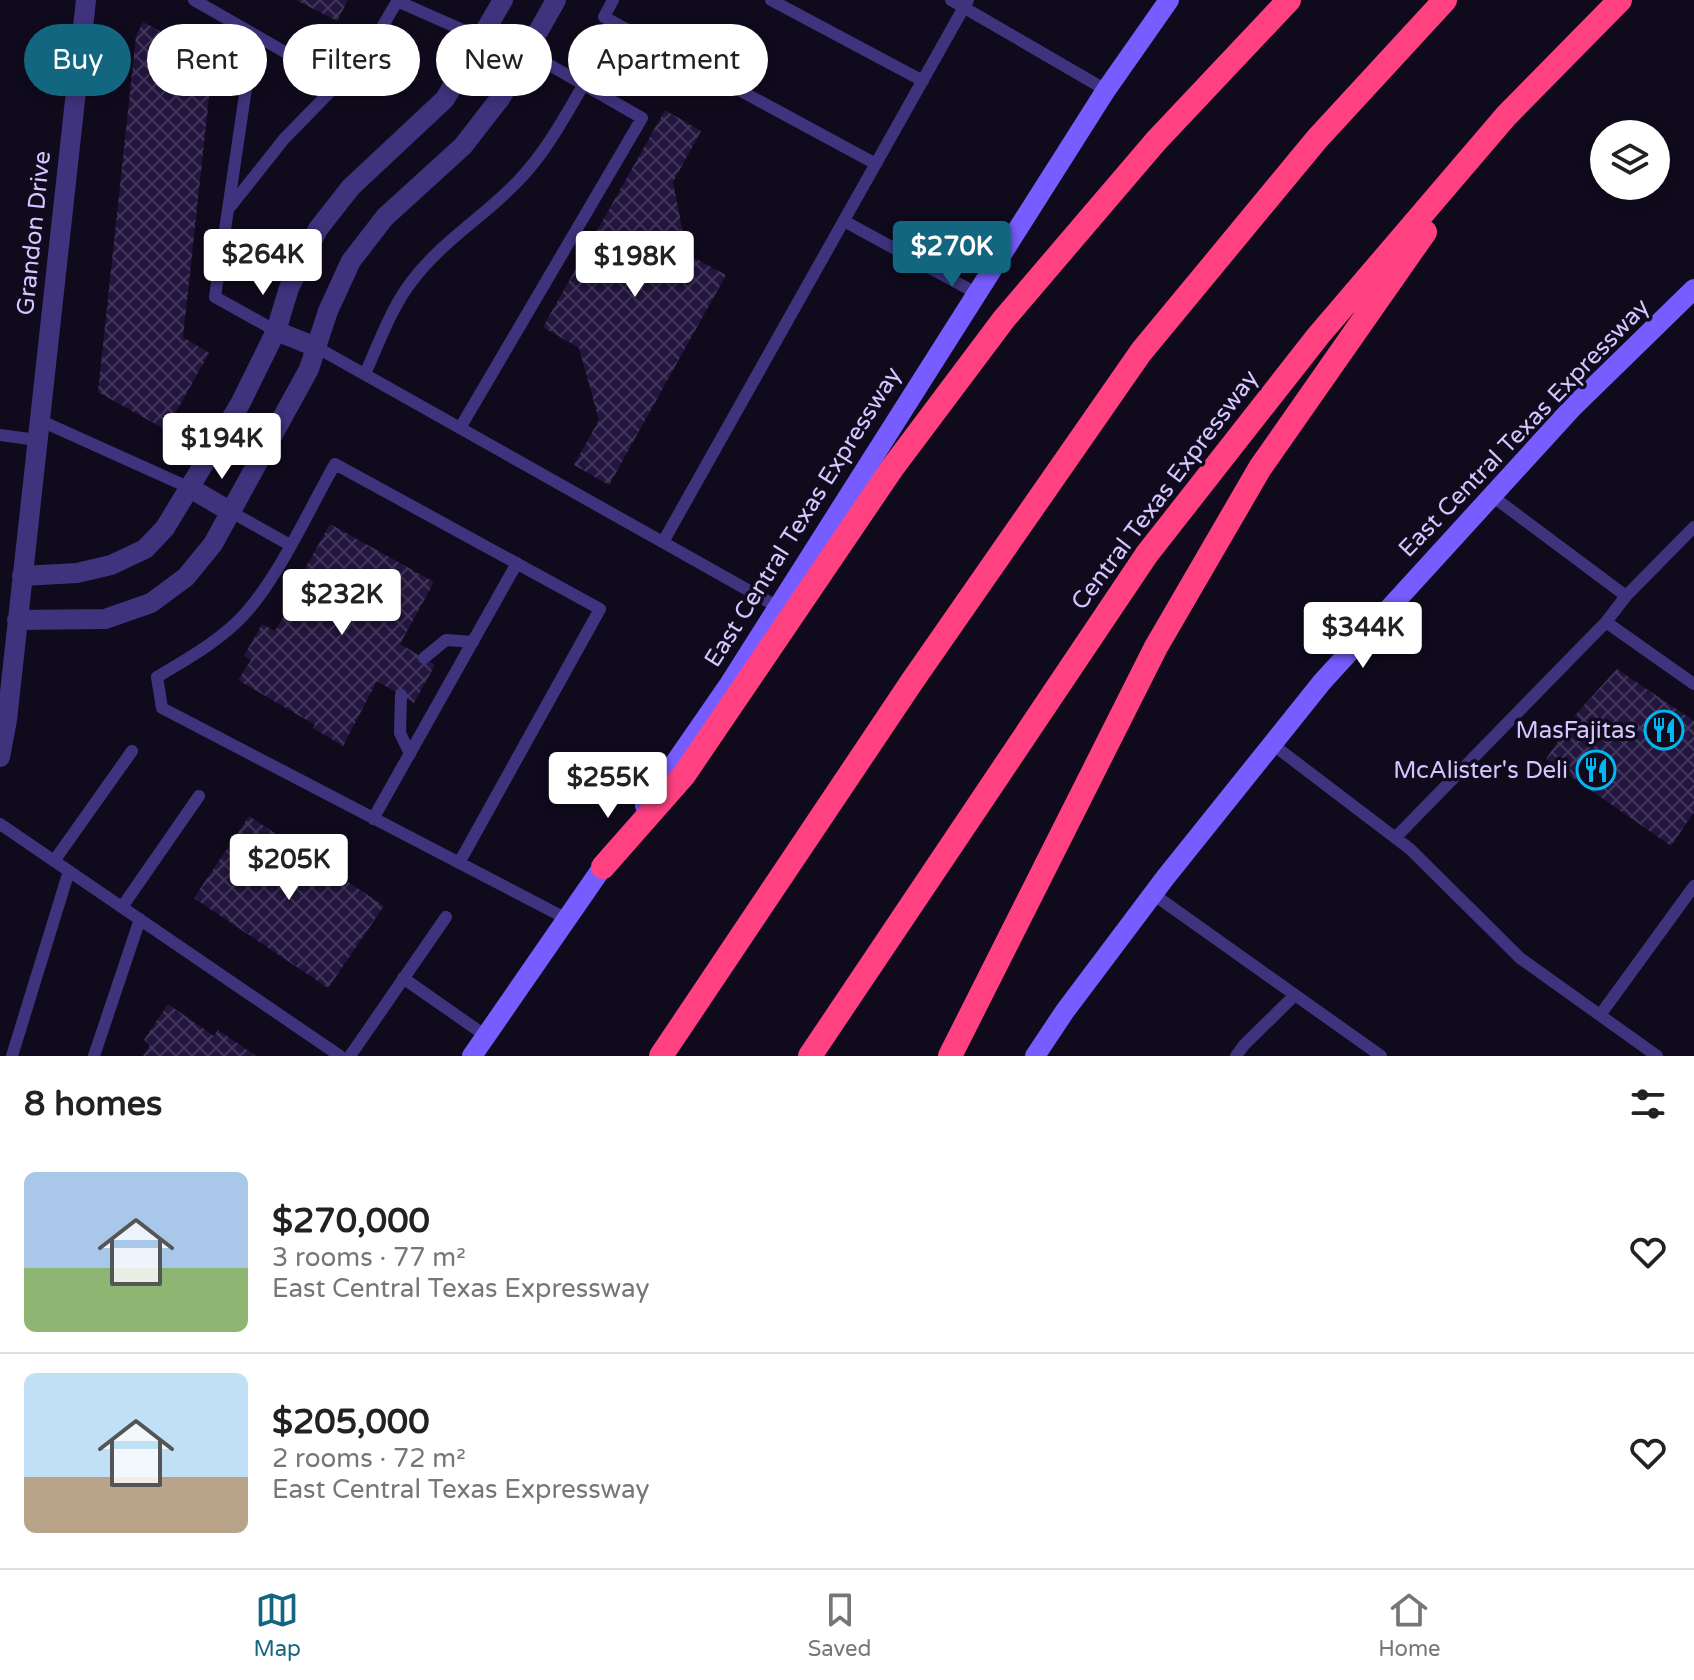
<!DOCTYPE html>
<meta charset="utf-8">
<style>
body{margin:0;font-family:"Varela Round",sans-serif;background:#f6f6f6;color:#222;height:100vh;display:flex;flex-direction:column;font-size:30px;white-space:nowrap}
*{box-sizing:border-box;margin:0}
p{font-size:26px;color:#767676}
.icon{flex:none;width:44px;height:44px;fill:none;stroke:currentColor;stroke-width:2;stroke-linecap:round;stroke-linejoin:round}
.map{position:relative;height:1056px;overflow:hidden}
.details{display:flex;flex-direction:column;background:#fff;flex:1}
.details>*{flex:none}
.guide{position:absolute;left:24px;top:24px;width:800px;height:72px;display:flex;gap:16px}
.tools{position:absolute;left:1590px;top:120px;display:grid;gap:16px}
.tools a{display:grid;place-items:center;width:80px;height:80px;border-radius:50%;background:#fff;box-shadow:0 4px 12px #0003;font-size:40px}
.price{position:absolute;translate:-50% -68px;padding:0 18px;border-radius:8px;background:#fff;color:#222;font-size:26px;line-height:52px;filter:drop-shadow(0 2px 4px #0008)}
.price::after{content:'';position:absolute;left:50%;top:48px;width:24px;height:18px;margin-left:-12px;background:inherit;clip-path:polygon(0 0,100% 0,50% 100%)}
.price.on{background:#13667f;color:#fff}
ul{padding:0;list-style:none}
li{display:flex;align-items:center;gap:24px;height:200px;padding:0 24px}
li+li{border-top:2px solid #e0e0e0}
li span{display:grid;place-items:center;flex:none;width:224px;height:160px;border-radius:12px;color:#555}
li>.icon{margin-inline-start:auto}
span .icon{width:96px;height:96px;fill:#fffc;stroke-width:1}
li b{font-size:34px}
h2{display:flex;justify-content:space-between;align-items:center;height:96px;padding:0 24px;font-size:34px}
.tag{padding:0 28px;border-radius:36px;background:#fff;box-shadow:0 4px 12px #0003;font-size:28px;line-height:72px}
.tag.on{background:#13667f;color:#fff}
.dock{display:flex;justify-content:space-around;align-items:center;height:112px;border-top:2px solid #e0e0e0;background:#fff;font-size:22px;color:#767676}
.dock a{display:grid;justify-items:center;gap:4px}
.dock .on{color:#13667f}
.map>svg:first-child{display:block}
</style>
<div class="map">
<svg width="1694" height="1056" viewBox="0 0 1694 1056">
<defs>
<pattern id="building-cross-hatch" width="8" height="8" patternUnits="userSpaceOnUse" patternTransform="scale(2)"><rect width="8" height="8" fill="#23163e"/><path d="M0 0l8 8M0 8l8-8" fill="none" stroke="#42365b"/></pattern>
</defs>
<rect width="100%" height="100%" fill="#100a1d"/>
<path fill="url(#building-cross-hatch)" d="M296 0H348L337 21Z
M143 22 213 60 183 337 209 353 166 430 98 392 136 36Z
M665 110 701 131 673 182 687 254 726 275 609 485 574 465 599 420 579 348 543 327Z
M330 524 434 582 400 644 435 665 414 703 377 681 343 746 313 728 315 725 238 680 251 660 244 656 262 624 275 631 296 595 292 592Z
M1617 669 1694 721V812L1671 846 1546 759 1577 713Z
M249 816 384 906 328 988 194 898Z
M168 1004 214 1036 218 1030 256 1056H143L150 1045 144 1040Z"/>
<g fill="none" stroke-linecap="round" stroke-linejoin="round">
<path stroke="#40337e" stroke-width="12" d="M194 0 339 83
M613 0 604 17 876 164
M771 0 923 81
M951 0 1106 90
M397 1 481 38
M246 88 215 297 276 331
M230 207 284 139 365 56 398 0
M844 221 976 293
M316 347 778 607
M365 374C379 343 391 308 412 281 443 240 484 217 519 180 546 152 564 118 584 84
M39 420 190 488
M460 428 642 118 527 52
M0 435 37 440
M1492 496 1626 596
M231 512 290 545
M663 542 968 0
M1606 622 1694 684
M424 658 446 640 473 642
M401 695 400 733 410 754
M1272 744 1410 849 1520 958 1657 1056
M373 819 517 563
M0 824 340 1056
M1395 838 1606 622 1626 596 1694 527
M54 861 132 751
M459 863 600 609 335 464C308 511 276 584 238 621 214 644 186 660 157 677L162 708 567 919
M1153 894 1381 1056
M122 907 199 796
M403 978 486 1036
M1600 1015 1694 886
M12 1056 69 871
M94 1056 140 919
M350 1056 446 917
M1236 1056 1244 1045 1295 995"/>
<path stroke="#40337e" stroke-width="20" d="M481 38 527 52
M276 331 316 347
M190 488 231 512
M22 576 77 573 111 565 145 549 165 528 240 404 276 331 289 288 318 229 351 187 445 99 503 0
M17 620 105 619 151 603 186 577 213 544 309 369 328 311 351 261 385 217 463 146 501 97 556 0
M0 757 7 720 86 0"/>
<path stroke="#775dff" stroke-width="20" d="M645 806 728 686 1106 90 1169 0
M472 1056 611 855
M1035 1056 1065 1011 1165 878 1322 682 1573 407 1694 289"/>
<path stroke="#ff4182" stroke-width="24" d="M603 867 684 775 893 467 1004 319 1156 141 1289 0
M661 1056 913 680 1141 352 1317 139 1445 0
M810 1056 1147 554 1318 336 1506 116 1620 0
M950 1056 1156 647 1260 468 1425 232"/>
</g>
<defs>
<g id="restaurant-ring" transform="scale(2)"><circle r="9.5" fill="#100a1d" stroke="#00b8f1" stroke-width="1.5"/><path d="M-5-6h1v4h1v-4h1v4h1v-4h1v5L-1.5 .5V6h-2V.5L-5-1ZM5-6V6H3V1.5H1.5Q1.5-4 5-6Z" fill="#00b8f1"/></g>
</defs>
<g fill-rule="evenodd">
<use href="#restaurant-ring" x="1664" y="730"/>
<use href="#restaurant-ring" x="1596" y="770"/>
</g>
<g text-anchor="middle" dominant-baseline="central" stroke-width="7" stroke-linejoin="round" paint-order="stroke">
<g font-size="24" fill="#d4c6ff" stroke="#100a1d">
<text transform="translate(34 233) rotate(-84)">Grandon Drive</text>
<text transform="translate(1524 428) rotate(-46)">East Central Texas Expressway</text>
<text transform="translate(1165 490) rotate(-53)">Central Texas Expressway</text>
<text transform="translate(803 517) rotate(-58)">East Central Texas Expressway</text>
</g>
<g font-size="24" fill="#d4c6ff" stroke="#100a1d" text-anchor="end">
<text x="1636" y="730">MasFajitas</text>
<text x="1568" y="770">McAlister's Deli</text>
</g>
</g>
</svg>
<div class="tools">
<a><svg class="icon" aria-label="layers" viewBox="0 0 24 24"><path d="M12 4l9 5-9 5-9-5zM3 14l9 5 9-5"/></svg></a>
</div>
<b class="price on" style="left:952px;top:289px">$270K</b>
<b class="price" style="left:263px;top:297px">$264K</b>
<b class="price" style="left:635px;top:299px">$198K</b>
<b class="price" style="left:222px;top:481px">$194K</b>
<b class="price" style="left:342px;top:637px">$232K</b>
<b class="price" style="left:1363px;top:670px">$344K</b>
<b class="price" style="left:608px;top:820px">$255K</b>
<b class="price" style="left:289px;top:902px">$205K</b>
<div class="guide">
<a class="tag on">Buy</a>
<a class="tag">Rent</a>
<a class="tag">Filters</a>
<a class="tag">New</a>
<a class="tag">Apartment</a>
</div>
</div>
<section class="details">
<h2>8 homes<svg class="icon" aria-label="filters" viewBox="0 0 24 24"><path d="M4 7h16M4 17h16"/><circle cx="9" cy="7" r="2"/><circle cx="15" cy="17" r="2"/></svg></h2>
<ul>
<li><span style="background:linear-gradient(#a9c7e8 60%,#8fb573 0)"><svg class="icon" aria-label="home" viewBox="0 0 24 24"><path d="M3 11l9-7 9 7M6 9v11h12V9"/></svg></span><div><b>$270,000</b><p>3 rooms · 77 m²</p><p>East Central Texas Expressway</p></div><svg class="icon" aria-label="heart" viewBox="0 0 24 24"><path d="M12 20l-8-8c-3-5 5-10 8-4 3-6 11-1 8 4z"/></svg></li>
<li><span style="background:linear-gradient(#bfe0f5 65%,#b9a48a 0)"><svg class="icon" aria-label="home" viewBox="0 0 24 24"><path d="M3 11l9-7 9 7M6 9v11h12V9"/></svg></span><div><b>$205,000</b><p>2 rooms · 72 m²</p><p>East Central Texas Expressway</p></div><svg class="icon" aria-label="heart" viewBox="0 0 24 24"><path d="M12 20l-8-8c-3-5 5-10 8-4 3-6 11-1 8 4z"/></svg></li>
</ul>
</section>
<nav class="dock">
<a class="on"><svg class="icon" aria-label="map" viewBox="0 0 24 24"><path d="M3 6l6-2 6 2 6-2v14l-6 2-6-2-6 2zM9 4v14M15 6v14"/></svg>Map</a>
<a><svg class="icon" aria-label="saved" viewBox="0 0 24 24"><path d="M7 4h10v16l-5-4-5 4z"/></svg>Saved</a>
<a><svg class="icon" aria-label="home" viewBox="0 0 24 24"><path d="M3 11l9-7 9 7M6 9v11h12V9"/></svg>Home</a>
</nav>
